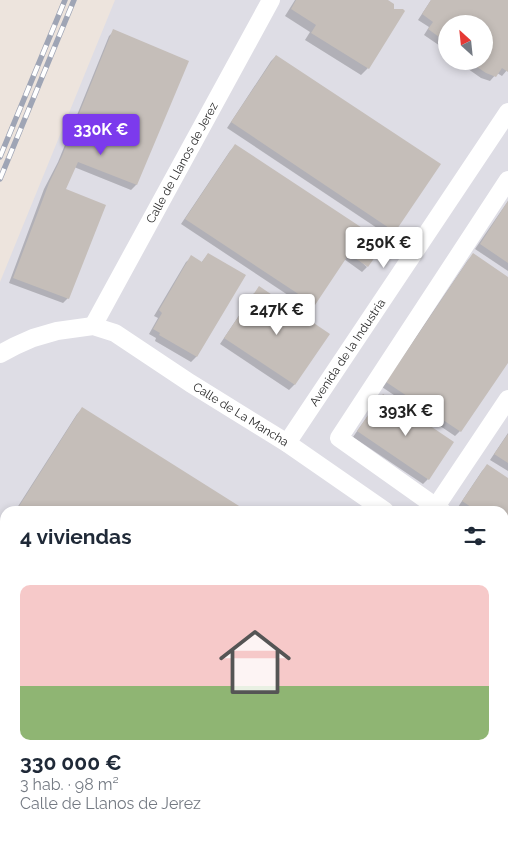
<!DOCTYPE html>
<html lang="es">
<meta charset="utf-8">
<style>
body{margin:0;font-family:Raleway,sans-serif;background:#f2f2f3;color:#1f2937;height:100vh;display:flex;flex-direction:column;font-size:19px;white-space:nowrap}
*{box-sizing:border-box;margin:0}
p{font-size:16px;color:#747a83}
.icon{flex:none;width:28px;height:28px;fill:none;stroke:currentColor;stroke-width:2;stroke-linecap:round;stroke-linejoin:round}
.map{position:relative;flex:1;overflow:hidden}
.panel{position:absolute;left:0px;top:506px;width:509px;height:336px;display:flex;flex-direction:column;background:#fff;border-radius:15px 15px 0 0;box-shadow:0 2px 8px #0003}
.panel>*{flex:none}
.needle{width:32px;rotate:333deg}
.controls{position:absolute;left:438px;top:15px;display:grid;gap:10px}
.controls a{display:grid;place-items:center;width:55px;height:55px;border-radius:50%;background:#fff;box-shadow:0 2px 8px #0003;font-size:25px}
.price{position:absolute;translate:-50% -42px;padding:0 11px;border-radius:5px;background:#fff;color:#222;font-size:16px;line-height:32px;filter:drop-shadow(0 1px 2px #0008)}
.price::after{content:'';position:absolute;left:50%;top:30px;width:15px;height:11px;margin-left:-8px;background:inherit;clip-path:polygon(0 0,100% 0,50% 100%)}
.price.on{background:#7c3aed;color:#fff}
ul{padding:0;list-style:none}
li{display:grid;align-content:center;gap:10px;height:265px;padding:0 20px}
li span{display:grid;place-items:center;height:155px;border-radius:10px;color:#555}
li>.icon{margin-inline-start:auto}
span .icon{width:90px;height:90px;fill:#fffc;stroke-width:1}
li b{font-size:21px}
h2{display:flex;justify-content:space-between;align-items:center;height:60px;padding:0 20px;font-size:21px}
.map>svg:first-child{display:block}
</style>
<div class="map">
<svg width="508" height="842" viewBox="0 0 508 842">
<rect width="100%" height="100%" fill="#ede4dd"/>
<path fill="#dedde5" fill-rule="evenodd" d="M115 0H508V842H0V282ZM446 24H484V61H446ZM5 511H504V838H5Z"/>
<path fill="#0003" d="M295 0H378L368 68 361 75 305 40 310 32 285 16Z
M431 0H508V69L502 76 497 73 490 81 481 78 461 64 463 61H484V24H446V50L424 35 429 27 418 20Z
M114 31 187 61 136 185 131 190 74 167 65 190 68 298 63 303 9 283 44 189 58 162 109 36Z
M276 56 394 231 389 236 227 128 271 61Z
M235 146 367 267 362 272 344 259 314 304 309 309 181 224 230 151Z
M508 201V271L475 249Z
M208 254 244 275 196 357 191 362 155 341 156 338 149 334 158 318 154 316 186 262 192 257 201 263Z
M473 255 508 278V361L460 431 455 436 382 387 468 260Z
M254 293 328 334 294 385 289 390 220 344Z
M383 396 428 479 423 484 353 437 378 401Z
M82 409 245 511H15L77 414Z
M508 433V471L490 460Z
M487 466 508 480V525L504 531V511H464L458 507 482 471Z
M5 528V637L0 634V536Z
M508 691V842H329L327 841 329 838H504V698Z
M245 838H282L279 842H252Z"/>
<path fill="#c5beb9" d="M296 0H388L394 4V9H403L405 11 369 69 311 33 316 25 291 9Z
M431 0H508V72L502 68 496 77 486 73 468 61H484V24H446V42L428 29 433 22 422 14Z
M113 29 189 61 137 185 78 162 66 189 106 205 69 299 13 278 49 183 62 156Z
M276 55 441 164 395 232 231 122Z
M235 144 385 243 368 267 349 254 315 305 185 219Z
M508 201V263L480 244Z
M208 253 246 275 197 357 159 335 160 333 153 329 162 313 159 310 191 255 202 262Z
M473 253 508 277V363L461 432 386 382Z
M259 286 330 334 295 385 224 338Z
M383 394 454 442 429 480 357 431Z
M82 407 247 511H16Z
M508 434V463L494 454Z
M487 464 508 478V527L506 531 504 529V511H477L462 501Z
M5 529V629L0 626V537Z
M508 692V842H334L337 838H504V698Z
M0 736 5 739V781L0 791Z
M258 838H284L281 842H265Z"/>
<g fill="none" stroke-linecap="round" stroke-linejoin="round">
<g stroke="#fff" stroke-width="18">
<path id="s1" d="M93 326 271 0"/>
<path id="s2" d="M0 354 15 346 33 338 57 331 93 326 115 333 190 383 287 443 385 511"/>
<path id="s3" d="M287 443 508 112"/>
<path d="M433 511 508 399"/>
<path d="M442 511 339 438 508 180"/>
<path d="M504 549 508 543"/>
<path d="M504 589 508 592"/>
</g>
<g stroke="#9fa5b5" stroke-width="5.5">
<path id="rail" d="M0 157 65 0
M0 179 74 0"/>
</g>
<use href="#rail" stroke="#fff" stroke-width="4" stroke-dasharray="11" stroke-linecap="butt"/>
</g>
<g text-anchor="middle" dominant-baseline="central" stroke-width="4" stroke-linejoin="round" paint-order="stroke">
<g font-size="12" fill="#2b2b2b" stroke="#fff">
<text stroke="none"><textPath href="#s1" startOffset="186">Calle de Llanos de Jerez</textPath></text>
<text stroke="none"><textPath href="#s3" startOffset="109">Avenida de la Industria</textPath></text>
<text stroke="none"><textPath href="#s2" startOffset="271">Calle de La Mancha</textPath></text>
</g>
</g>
</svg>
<div class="controls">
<a><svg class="needle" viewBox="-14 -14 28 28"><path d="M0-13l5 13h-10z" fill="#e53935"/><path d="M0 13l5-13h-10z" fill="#747a83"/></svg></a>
</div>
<b class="price on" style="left:101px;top:156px">330K €</b>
<b class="price" style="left:384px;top:269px">250K €</b>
<b class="price" style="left:277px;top:336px">247K €</b>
<b class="price" style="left:406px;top:437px">393K €</b>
<section class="panel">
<h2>4 viviendas<svg class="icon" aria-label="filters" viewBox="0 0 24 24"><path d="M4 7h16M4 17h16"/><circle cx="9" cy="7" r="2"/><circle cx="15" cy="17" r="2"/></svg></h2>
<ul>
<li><span style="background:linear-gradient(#f6c9c9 65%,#8fb573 0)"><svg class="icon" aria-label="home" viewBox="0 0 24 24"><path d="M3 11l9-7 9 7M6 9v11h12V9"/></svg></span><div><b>330 000 €</b><p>3 hab. · 98 m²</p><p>Calle de Llanos de Jerez</p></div></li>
</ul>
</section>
</div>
